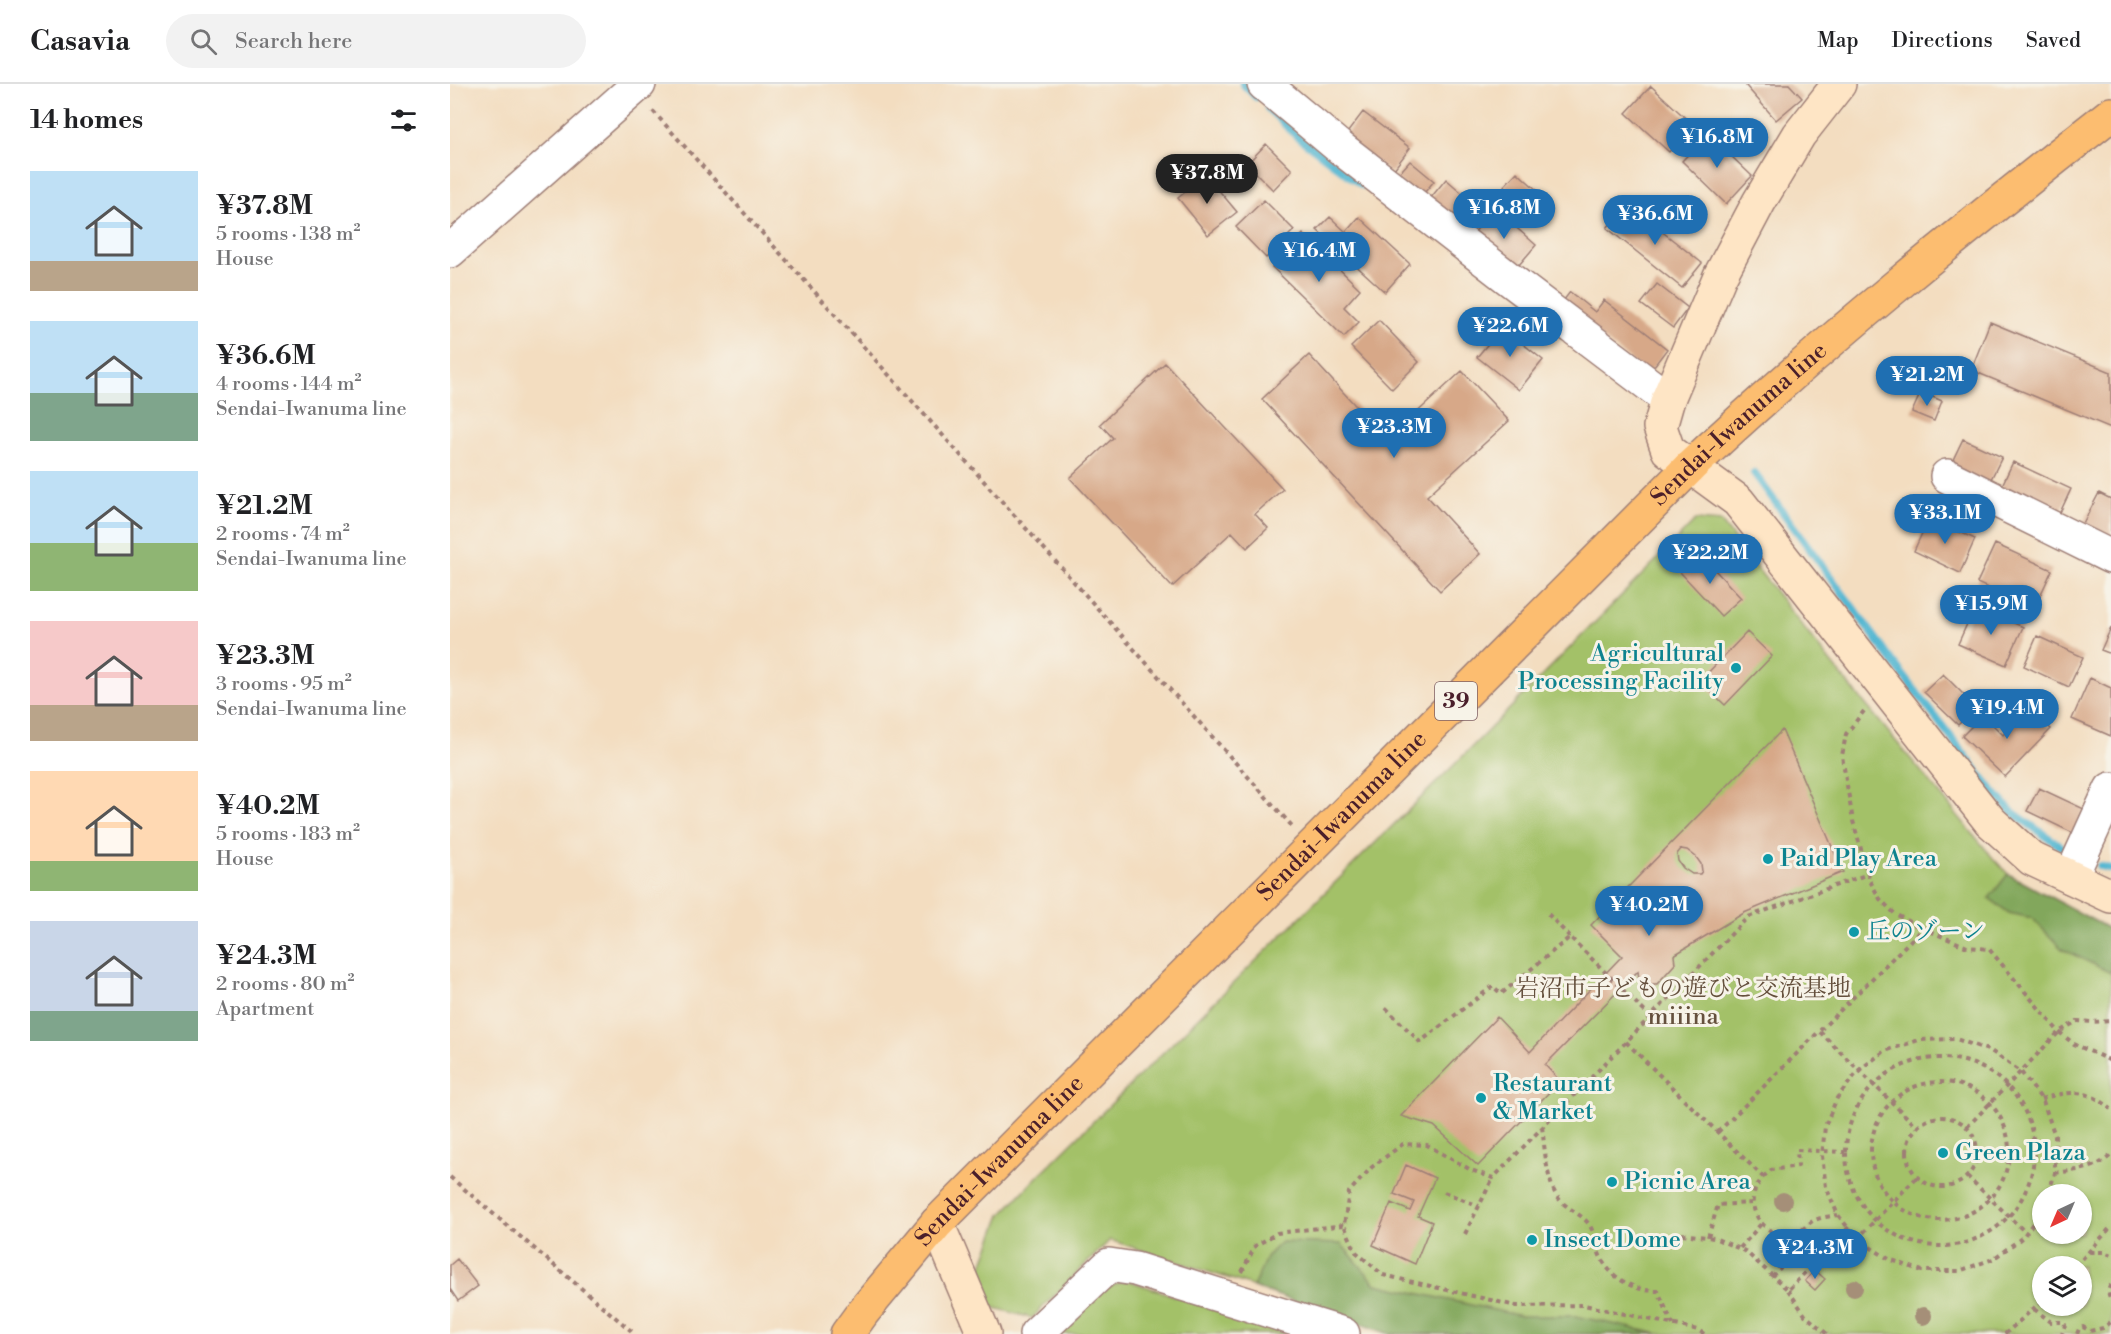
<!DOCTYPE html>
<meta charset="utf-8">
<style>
body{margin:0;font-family:"Libre Bodoni","Noto Serif JP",serif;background:#f2f2f2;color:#202124;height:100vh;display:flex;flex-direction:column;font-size:22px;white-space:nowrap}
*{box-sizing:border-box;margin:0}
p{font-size:20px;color:#757577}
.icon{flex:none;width:33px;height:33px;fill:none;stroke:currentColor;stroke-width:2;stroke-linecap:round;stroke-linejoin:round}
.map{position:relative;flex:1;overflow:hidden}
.details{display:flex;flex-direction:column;background:#fff;width:450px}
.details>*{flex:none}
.needle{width:39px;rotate:224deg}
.buttons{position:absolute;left:1582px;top:1100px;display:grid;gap:12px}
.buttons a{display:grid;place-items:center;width:60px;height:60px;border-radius:50%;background:#fff;box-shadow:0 2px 4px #0004;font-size:30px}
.price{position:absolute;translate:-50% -51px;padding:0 14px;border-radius:21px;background:#1f6fb2;color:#fff;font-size:20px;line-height:39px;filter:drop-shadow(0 2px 3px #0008)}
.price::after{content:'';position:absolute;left:50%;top:36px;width:18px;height:14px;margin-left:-9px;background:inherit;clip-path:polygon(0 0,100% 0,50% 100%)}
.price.selected{background:#222;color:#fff}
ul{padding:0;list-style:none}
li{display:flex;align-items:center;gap:18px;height:150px;padding:0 30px}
li span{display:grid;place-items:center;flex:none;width:168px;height:120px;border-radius:0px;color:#555}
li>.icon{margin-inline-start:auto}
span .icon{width:72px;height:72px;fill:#fffc;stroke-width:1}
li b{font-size:26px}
h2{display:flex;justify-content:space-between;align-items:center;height:72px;padding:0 30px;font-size:26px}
header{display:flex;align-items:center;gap:36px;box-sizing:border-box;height:84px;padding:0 30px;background:#fff;border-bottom:2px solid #e0e0e0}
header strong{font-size:28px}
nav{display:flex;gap:33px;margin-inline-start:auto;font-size:21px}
.search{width:420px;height:54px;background:#f2f2f2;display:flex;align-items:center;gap:15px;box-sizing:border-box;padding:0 21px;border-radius:33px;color:#757577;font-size:22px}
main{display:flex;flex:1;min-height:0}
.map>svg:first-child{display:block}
</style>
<header>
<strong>Casavia</strong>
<div class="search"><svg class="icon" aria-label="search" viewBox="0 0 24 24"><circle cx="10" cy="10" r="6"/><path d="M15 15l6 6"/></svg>Search here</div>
<nav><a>Map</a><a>Directions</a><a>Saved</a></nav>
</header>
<main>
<section class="details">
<h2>14 homes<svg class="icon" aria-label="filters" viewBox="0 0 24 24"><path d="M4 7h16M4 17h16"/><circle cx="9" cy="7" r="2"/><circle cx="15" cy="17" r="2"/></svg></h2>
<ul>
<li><span style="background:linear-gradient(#bfe0f5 75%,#b9a48a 0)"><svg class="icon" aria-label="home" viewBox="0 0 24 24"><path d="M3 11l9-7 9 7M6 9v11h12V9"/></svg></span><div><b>¥37.8M</b><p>5 rooms · 138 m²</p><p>House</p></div></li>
<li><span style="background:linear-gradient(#bfe0f5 60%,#7fa58c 0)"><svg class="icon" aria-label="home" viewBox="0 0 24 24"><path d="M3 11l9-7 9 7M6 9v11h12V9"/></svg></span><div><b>¥36.6M</b><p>4 rooms · 144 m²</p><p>Sendai-Iwanuma line</p></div></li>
<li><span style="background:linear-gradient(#bfe0f5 60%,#8fb573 0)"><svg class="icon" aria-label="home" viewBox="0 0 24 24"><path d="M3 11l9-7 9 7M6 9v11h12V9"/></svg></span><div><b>¥21.2M</b><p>2 rooms · 74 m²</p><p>Sendai-Iwanuma line</p></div></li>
<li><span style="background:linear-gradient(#f6c9c9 70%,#b9a48a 0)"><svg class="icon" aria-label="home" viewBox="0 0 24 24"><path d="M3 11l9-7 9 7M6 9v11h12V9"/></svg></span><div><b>¥23.3M</b><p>3 rooms · 95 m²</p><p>Sendai-Iwanuma line</p></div></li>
<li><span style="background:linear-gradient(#ffd9b3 75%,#8fb573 0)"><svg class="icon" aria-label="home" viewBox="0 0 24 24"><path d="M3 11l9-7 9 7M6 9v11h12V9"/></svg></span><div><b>¥40.2M</b><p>5 rooms · 183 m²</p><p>House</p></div></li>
<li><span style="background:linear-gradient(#c9d6e8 75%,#7fa58c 0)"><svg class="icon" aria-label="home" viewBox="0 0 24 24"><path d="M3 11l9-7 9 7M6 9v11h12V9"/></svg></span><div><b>¥24.3M</b><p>2 rooms · 80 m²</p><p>Apartment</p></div></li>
</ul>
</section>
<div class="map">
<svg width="1661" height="1250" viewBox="0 0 1661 1250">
<rect width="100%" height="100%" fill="#f7f3e8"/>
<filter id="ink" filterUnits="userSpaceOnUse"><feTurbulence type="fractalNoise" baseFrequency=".0167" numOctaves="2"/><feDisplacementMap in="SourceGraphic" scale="12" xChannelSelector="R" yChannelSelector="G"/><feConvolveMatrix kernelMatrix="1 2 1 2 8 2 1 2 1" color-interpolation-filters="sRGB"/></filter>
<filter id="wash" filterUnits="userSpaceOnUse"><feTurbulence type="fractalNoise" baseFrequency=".008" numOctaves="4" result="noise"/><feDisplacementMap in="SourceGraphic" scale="24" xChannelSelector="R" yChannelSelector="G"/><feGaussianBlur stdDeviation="1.35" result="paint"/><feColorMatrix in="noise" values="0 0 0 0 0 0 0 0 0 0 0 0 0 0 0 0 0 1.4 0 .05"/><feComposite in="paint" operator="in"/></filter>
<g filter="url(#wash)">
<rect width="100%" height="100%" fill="#f3ddc0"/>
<path fill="#a3c168" stroke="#76704a" stroke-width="1.5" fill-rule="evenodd" d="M1246 436 1271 438 1382 580 1543 774 1558 790 1661 846V1250H940L787 1197 660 1156 582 1234 541 1223 529 1189 551 1131 586 1094 1001 684ZM1593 1110H1632V1149H1593ZM1593 1182H1632V1221H1593Z
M677 1196 839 1250H608L652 1205Z"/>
<path fill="#82a75c" stroke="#666344" stroke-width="1.5" d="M1558 790 1661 846V889L1612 865 1582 834 1559 829 1539 814Z
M831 1158 891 1160 926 1200 1071 1232H1126L1209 1250H940L803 1203 817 1172Z"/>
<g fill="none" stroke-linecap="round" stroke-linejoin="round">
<path stroke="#54b7d2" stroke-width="8" d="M793 0 806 13
M818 24 847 52 912 101
M1304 389 1446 582 1541 705 1561 727 1617 767
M1650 782 1661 785"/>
</g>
<g id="blocks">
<path fill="#d7a888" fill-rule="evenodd" d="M1298 0H1339L1352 14 1326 36 1296 2Z
M1201 2 1243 41 1219 68 1176 29Z
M913 28 960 64 941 89 894 53Z
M1258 50 1302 92 1276 120 1232 77Z
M816 60 842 86 823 106 797 80Z
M960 77 984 97 970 114 945 94Z
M1067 88 1088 107 1074 122 1054 102Z
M756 91 787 128 758 151 728 114Z
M996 95 1034 128 1017 148 979 116Z
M814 116 844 146 816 174 786 143Z
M1177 120 1252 179 1232 204 1157 144Z
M1045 125 1086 161 1063 188 1021 152Z
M880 133 896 148 909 133 960 180 935 208 867 146Z
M853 150 910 205 894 223 909 238 894 253 822 183Z
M1207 200 1238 224 1223 244 1191 220Z
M1120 208 1145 228 1154 216 1217 265 1198 290 1110 221Z
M929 236 969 278 942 305 901 263Z
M1540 238 1661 288V344L1521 286Z
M1052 243 1093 276 1069 306 1027 273Z
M859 271 937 356 1012 287 1059 337 977 412 1030 470 990 507 812 315Z
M715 279 833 405 805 430 818 444 797 464 782 448 722 503 620 394 663 354 650 340Z
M1471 308 1492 317 1484 337 1462 328Z
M1513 355 1552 373 1538 401 1500 382Z
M1563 378 1621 405 1606 437 1548 410Z
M1649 409 1661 415V461L1630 445Z
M1479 434 1525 455 1510 489 1464 467Z
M1545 460 1602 486 1584 525 1527 499Z
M1250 470 1291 514 1271 532 1230 488Z
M1525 522 1573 543 1556 581 1508 560Z
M1661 544V570L1651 566Z
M1297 548 1322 572 1275 621 1250 597Z
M1587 552 1633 573 1619 603 1574 582Z
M1493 590 1526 623 1508 641 1474 608Z
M1640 594 1661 604V652L1622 635Z
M1579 624 1601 645 1555 693 1512 652 1533 631 1553 651Z
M1332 646 1393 788 1294 829 1224 871 1225 880 1207 900H1194L1189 896 1188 887 1095 981 1110 997 1028 1082 984 1042 951 1032 1047 933 1080 968 1172 872 1141 841ZM1231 765 1237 766 1246 773 1251 780 1252 787 1250 790H1242L1233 784 1228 777 1227 770Z
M1589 704 1634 725 1623 749 1577 727Z
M956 1081 985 1094 968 1132 982 1138 965 1180 923 1161 941 1119 960 1127 964 1118 944 1110Z
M7 1175 28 1202 8 1217 0 1205V1181Z
M1365 1186 1375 1195 1365 1206 1355 1197Z"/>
</g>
</g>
<g filter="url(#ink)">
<use href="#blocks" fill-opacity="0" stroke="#9e7e76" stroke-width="1.5"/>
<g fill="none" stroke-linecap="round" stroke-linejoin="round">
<g stroke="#9e7e76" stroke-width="36">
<path id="street" d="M814 0 888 62 1058 194 1218 315
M0 167 189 0
M1497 392 1661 473
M1621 793 1661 705
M586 1250 659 1181 685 1185 893 1250"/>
</g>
<g stroke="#9e7e76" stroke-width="36">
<path id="secondary" d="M1389 0 1349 51 1309 118 1270 192 1218 315 1210 343 1218 366 1288 417 1540 737 1582 775 1661 812
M487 1139 534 1250"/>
</g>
<g stroke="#9e7e76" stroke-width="36">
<g id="primary">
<path id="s1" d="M397 1250 413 1228 487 1139 1241 382C1374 257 1517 143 1661 30"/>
</g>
</g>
<path stroke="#9e7e76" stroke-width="4" stroke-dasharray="4.5 4.5" stroke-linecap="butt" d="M203 27 842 742
M1414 627 1396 650 1392 672 1403 737 1420 797 1430 815 1445 830 1463 840 1517 863 1539 865 1609 948 1624 960 1661 977
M1098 830 1120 853
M936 924 970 958 1043 902 1051 910 1120 853 1200 933
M1370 948 1467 1043
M1176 958 1313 1093C1304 1105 1300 1114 1305 1128 1312 1146 1332 1157 1350 1147 1356 1144 1359 1138 1365 1136 1372 1133 1381 1132 1388 1131
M1396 1068a94 94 0 1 1 188 0a94 94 0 1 1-188 0Z
M1421 1067a69 69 0 1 1 138 0a69 69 0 1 1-138 0Z
M1591 1015C1619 1007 1638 1004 1661 1025
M1457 1068a35 35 0 1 1 70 0a35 35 0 1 1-70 0Z
M1092 1043C1095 1064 1096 1099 1109 1115 1117 1125 1134 1131 1140 1142 1145 1150 1146 1161 1149 1169 1158 1193 1183 1207 1208 1207L1223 1241
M1517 1043 1609 948 1627 937 1642 938 1661 937
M1268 1048 1472 845
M1605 1089C1626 1086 1646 1086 1661 1071
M1517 1092 1576 1149
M0 1093 185 1250
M1313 1093 1321 1086 1348 1082 1347 1066 1395 1068
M994 1108 1029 1122
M1593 1125 1573 1153 1543 1175 1509 1187H1472L1439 1175 1407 1155 1388 1131 1376 1103 1372 1072 1375 1042 1387 1014 1409 986 1435 967 1469 956 1506 955 1541 967 1571 988 1593 1017 1605 1052V1089L1598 1110
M1015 1150 1043 1094
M1232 1150 1264 1154 1295 1167 1338 1206 1399 1143
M1258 1153 1268 1121 1302 1119
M1407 1155 1467 1093
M1290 1164 1311 1140
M1640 1168H1655L1661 1171
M1626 1182 1661 1143
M792 1188 805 1162 827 1149 894 1141
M1322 1192 1330 1184 1334 1152
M1661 1201C1657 1206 1658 1210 1661 1215
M1338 1206 1355 1231 1377 1250
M1584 1225 1601 1238H1614L1615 1241 1612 1250
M1254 1250 1248 1246 1134 1221 1066 1222 933 1191 906 1168 894 1141 899 1108 922 1083 953 1060 977 1061 1021 1086 1043 1094 1298 833 1418 790
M1555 1250 1593 1216
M1627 1250 1629 1245 1633 1243 1640 1247 1653 1244 1661 1238"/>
<use href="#street" stroke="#fff" stroke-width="33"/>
<use href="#secondary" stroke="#fee5c5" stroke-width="33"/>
<use href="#primary" stroke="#fcbd6f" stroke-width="33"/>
</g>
<g fill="#a58f78">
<circle cx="1333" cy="1117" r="9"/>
<circle cx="1404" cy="1204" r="9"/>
<circle cx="1473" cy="1232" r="9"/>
</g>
</g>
<g fill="#0f9aa8" stroke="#f7f3e8" stroke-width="2">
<circle cx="1286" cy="584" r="6"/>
<circle cx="1318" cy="775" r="6"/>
<circle cx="1404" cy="848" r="6"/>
<circle cx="1031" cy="1014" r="6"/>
<circle cx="1493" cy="1069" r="6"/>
<circle cx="1162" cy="1098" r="6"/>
<circle cx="1082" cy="1156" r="6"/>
</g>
<g text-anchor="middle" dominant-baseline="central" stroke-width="6" stroke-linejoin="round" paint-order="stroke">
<rect fill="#f7f3e8" stroke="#7e5f64" stroke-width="1.5" x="985" y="598" width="42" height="38" rx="4.5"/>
<g font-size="22" font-weight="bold" fill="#4a1f2b">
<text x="1006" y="617">39</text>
</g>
<g font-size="24" fill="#4a1f2b" stroke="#f7f3e8">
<text stroke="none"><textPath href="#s1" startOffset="1275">Sendai-Iwanuma line</textPath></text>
<text stroke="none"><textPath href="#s1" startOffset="717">Sendai-Iwanuma line</textPath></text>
<text stroke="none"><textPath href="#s1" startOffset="231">Sendai-Iwanuma line</textPath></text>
</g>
<g font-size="24" fill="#0d838f" stroke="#f7f3e8" text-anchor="start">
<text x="1274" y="570" text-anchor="end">Agricultural<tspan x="1274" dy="28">Processing Facility</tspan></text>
<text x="1330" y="775">Paid Play Area</text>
<text x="1416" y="848">丘のゾーン</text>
<text x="1043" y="1000">Restaurant<tspan x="1043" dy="28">&amp; Market</tspan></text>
<text x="1505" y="1069">Green Plaza</text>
<text x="1174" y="1098">Picnic Area</text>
<text x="1094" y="1156">Insect Dome</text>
</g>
<g font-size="24" fill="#65503d" stroke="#f7f3e8">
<text x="1233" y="905">岩沼市子どもの遊びと交流基地<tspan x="1233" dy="28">miiina</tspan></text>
</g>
</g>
</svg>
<div class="buttons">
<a><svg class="needle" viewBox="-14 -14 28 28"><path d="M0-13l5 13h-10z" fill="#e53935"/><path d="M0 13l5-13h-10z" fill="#757577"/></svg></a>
<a><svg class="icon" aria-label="layers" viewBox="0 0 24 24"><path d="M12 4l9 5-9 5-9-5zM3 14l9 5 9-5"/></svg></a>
</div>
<b class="price" style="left:1267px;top:85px">¥16.8M</b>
<b class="price selected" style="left:757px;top:121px">¥37.8M</b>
<b class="price" style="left:1054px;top:156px">¥16.8M</b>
<b class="price" style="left:1205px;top:162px">¥36.6M</b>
<b class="price" style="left:869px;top:199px">¥16.4M</b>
<b class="price" style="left:1060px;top:274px">¥22.6M</b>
<b class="price" style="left:1477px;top:323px">¥21.2M</b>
<b class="price" style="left:944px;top:375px">¥23.3M</b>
<b class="price" style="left:1495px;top:461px">¥33.1M</b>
<b class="price" style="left:1260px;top:501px">¥22.2M</b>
<b class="price" style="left:1541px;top:552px">¥15.9M</b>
<b class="price" style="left:1557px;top:656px">¥19.4M</b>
<b class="price" style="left:1199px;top:853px">¥40.2M</b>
<b class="price" style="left:1365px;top:1196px">¥24.3M</b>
</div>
</main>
